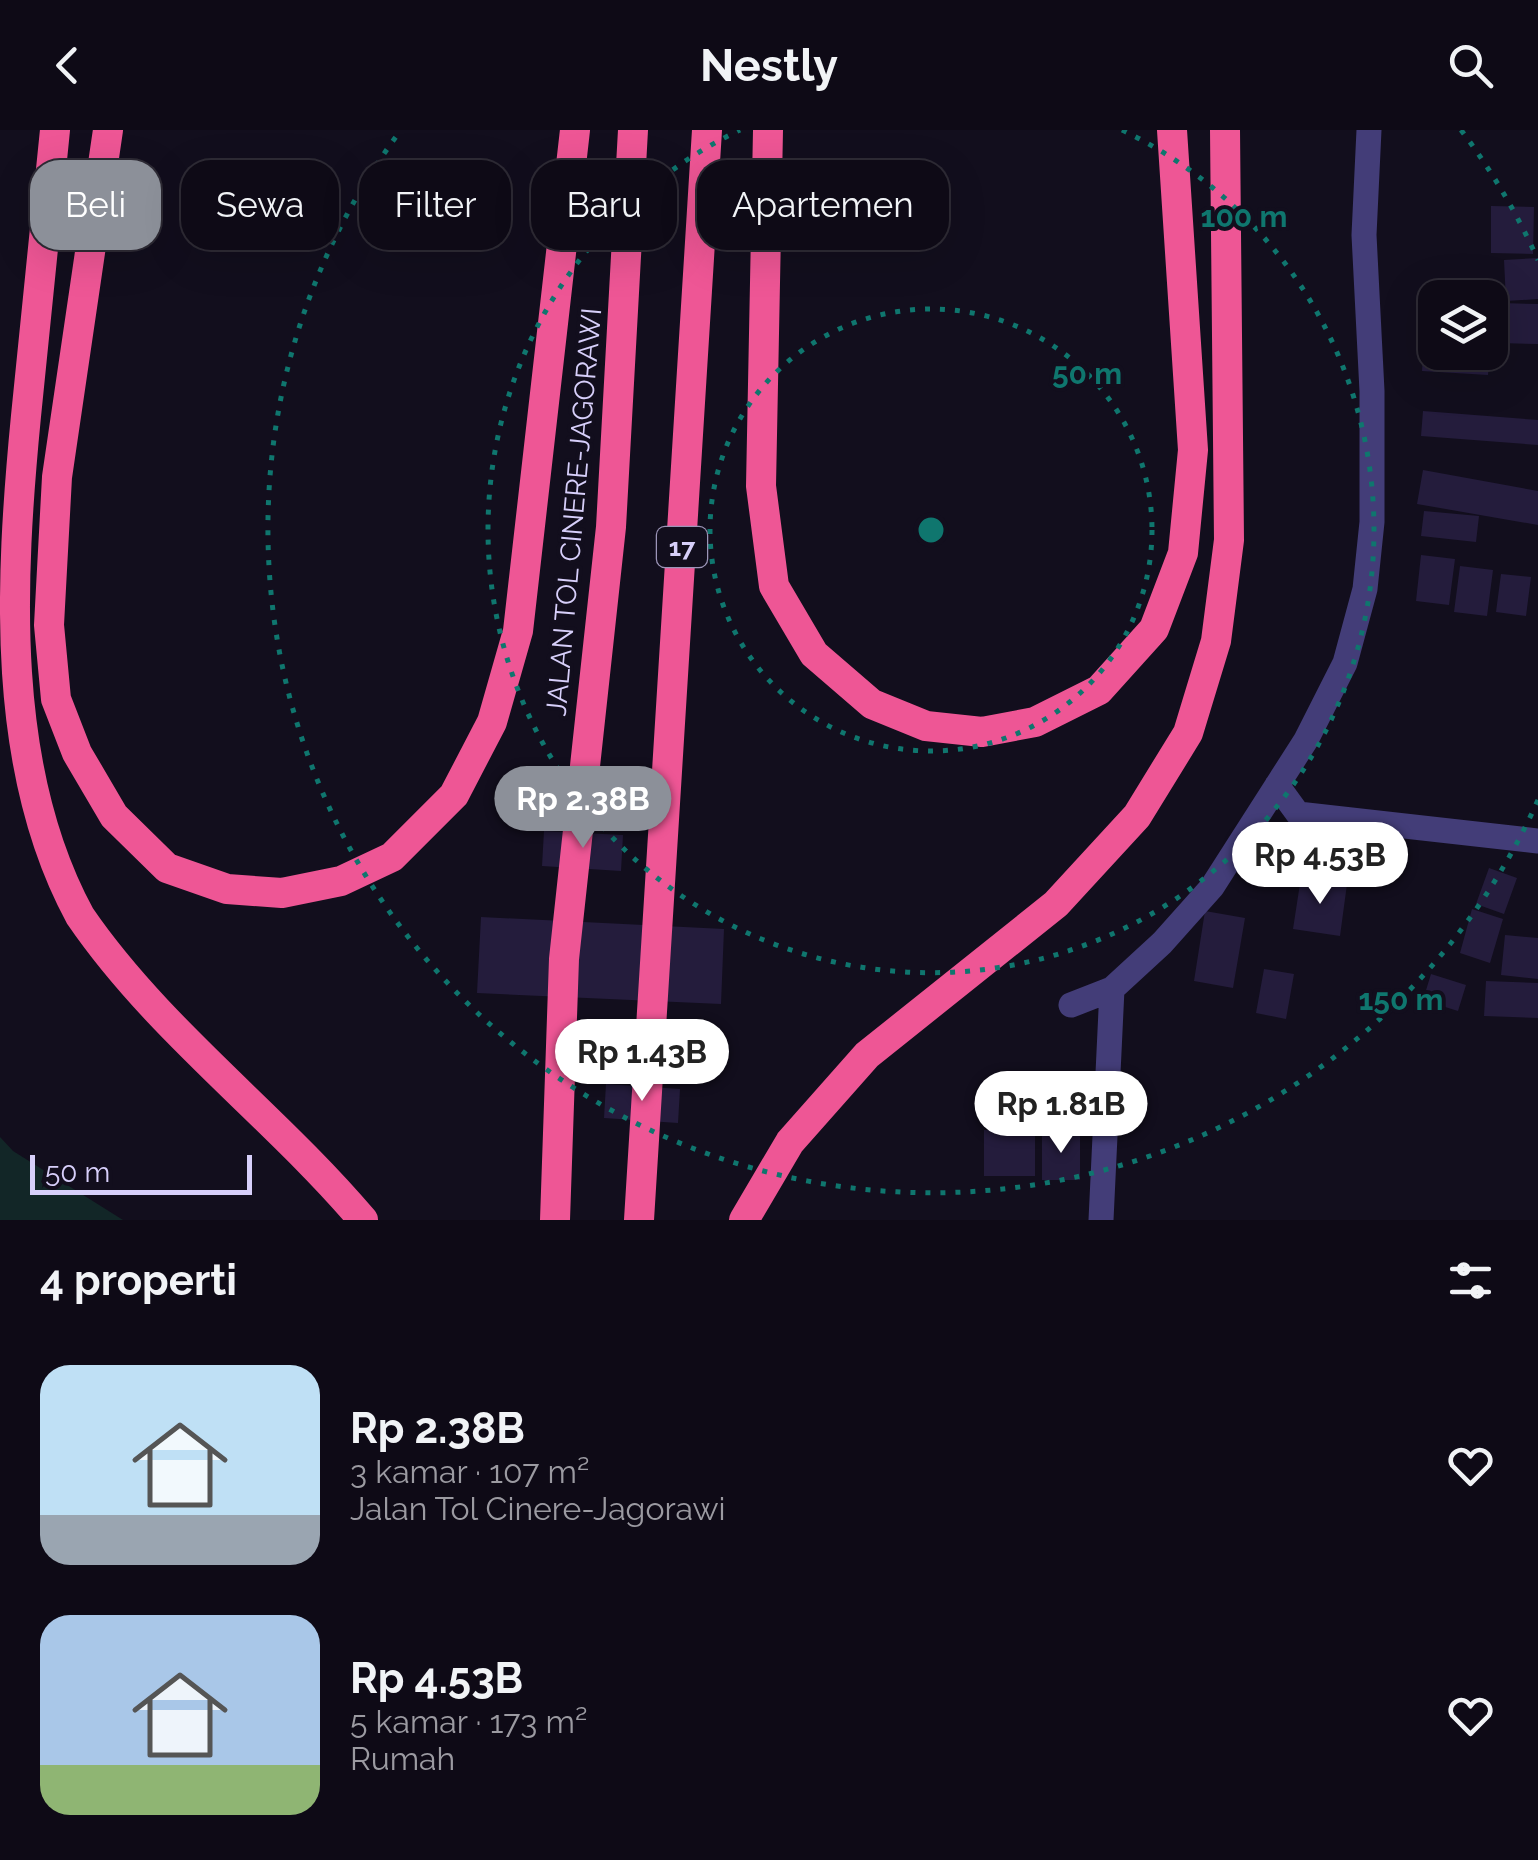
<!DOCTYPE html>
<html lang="id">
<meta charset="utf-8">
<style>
body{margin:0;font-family:Raleway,sans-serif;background:#17131f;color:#f1f3f6;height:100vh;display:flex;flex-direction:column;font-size:38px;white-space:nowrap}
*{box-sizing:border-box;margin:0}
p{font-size:32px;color:#9b9aa1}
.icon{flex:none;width:55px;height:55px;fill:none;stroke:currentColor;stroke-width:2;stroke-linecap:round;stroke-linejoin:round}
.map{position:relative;height:1090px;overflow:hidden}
.details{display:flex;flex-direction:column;background:#0e0a16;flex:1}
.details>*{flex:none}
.top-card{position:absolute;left:30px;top:30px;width:1000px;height:90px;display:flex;gap:20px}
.fabs{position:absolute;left:1418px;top:150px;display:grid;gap:20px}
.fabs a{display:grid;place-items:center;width:90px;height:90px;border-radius:20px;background:#0e0a16;box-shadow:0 10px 40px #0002,0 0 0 2px #2e2b35;font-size:50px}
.scale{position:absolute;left:30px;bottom:25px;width:222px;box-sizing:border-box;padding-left:10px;border:5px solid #d7cffa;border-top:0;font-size:28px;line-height:35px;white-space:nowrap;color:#d7cffa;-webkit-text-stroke:8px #120e1d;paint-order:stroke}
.price{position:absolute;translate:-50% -85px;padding:0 22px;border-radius:35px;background:#fff;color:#222;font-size:32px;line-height:65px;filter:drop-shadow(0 2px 5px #0008)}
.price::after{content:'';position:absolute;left:50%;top:60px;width:30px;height:22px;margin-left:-15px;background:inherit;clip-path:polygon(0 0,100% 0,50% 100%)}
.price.on{background:#8c9099;color:#fff}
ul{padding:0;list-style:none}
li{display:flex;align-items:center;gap:30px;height:250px;padding:0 40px}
li span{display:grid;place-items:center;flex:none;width:280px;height:200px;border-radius:30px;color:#555}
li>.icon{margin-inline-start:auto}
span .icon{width:120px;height:120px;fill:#fffc;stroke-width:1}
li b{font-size:42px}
h2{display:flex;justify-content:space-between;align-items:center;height:120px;padding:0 40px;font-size:42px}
.tag{padding:0 35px;border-radius:30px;background:#0e0a16;box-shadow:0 10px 40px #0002,0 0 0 2px #2e2b35;font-size:35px;line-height:90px}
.tag.on{background:#8c9099;color:#fff}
header{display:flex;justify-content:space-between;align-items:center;height:130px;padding:0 40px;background:#0e0a16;font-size:45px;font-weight:700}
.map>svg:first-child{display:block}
</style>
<header><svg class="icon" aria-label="back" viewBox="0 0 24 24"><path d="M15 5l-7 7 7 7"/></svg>Nestly<svg class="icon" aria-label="search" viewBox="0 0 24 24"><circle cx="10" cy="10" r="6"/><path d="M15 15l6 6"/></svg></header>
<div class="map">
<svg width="1538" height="1090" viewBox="0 0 1538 1090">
<rect width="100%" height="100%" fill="#120e1d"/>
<path fill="#122627" d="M0 1007 13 1021 123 1090H0Z"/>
<path fill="#241c3c" d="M1491 76 1534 77 1533 124 1491 123Z
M1538 128V169L1506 171 1504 130Z
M1439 159 1488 162V168H1438Z
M1500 173 1538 174V214L1499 213Z
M1428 186 1435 187V209L1427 208Z
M1424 213 1435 214V222H1490L1488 245 1422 241Z
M1423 281 1538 290V315L1421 306Z
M1423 340 1538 361V395L1417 374Z
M1424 381 1479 386 1476 412 1421 406Z
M1421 425 1455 429 1449 475 1416 471Z
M1460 436 1493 440 1487 486 1454 482Z
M1501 444 1531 447 1526 486 1496 482Z
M544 701 623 705 621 741 542 736Z
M1489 738 1517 748 1504 784 1476 774Z
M1301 747 1347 754 1340 806 1293 799Z
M1472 779 1503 789 1490 833 1460 823Z
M1205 781 1245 788 1233 858 1194 851Z
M481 787 724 799 721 874 477 863Z
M1505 805 1538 808V849L1501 845Z
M1264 839 1294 844 1286 889 1256 883Z
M1431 844 1466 855 1458 881 1423 870Z
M1486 851 1538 853V888L1484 886Z
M606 954 680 959 678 993 604 988Z
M984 1000H1035V1046H984Z
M1042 1003H1080V1050H1042Z"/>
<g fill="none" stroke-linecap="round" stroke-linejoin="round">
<path stroke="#433d78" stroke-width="25" d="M1277 655 1298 684 1538 711
M1112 859 1162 813 1212 757 1306 610 1345 533 1365 459 1372 392V261L1364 105 1369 0
M1071 875 1112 859 1101 1090"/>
<path stroke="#ee5695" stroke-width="30" d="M55 0C45 95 36 191 26 286 10 451 0 639 80 786 158 900 274 985 363 1090
M108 0 57 347 49 495 56 569 77 623 114 686 167 738 227 759 282 763 341 751 392 727 454 665 492 592 518 501 575 0
M768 0 761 356 774 456 814 524 872 574 926 596 982 602 1035 592 1099 560 1154 499 1183 423 1193 320 1172 0
M555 1090 564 829 611 397 633 0
M639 1090 707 0
M744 1090 790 1012 867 925 1056 774 1137 686 1188 603 1216 511 1229 410 1225 0"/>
</g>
<g fill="none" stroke="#0f766e" stroke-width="5" stroke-dasharray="5 10">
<circle cx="931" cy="400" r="221"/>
<path d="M1122 0A443 443 0 1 1 740 0"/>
<path d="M1538 670A664 664 0 1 1 401 0M1461 0A664 664 0 0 1 1538 130"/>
</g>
<g text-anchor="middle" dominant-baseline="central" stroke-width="8" stroke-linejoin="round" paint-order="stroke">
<rect fill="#120e1d" stroke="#9c95b8" stroke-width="2.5" x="657" y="397" width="50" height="40" rx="8"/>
<g font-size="25" font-weight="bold" fill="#d7cffa">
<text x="682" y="417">17</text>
</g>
<g font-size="28" fill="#d7cffa" stroke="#120e1d">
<text transform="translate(574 382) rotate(-85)">JALAN TOL CINERE-JAGORAWI</text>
</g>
</g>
<circle cx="931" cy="400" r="15" fill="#0f766e" stroke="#120e1d" stroke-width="5"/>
<g font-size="30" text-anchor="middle" font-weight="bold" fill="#0f766e" stroke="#120e1d" stroke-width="8" stroke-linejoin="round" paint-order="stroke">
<text x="1244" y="97">100 m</text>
<text x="1087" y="254">50 m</text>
<text x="1401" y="880">150 m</text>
</g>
</svg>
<div class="fabs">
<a><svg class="icon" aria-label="layers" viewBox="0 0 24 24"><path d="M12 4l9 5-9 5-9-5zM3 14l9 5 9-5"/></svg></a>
</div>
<div class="scale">50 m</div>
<b class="price on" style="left:583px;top:721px">Rp 2.38B</b>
<b class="price" style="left:1320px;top:777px">Rp 4.53B</b>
<b class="price" style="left:642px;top:974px">Rp 1.43B</b>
<b class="price" style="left:1061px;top:1026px">Rp 1.81B</b>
<div class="top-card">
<a class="tag on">Beli</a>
<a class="tag">Sewa</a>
<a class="tag">Filter</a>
<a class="tag">Baru</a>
<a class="tag">Apartemen</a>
</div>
</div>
<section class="details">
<h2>4 properti<svg class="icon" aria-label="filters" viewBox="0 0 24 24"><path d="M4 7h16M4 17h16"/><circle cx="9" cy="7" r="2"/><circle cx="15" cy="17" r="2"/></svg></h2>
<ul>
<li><span style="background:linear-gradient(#bfe0f5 75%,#9aa5b1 0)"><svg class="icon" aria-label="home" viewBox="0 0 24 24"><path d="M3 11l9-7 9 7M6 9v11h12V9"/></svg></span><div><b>Rp 2.38B</b><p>3 kamar · 107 m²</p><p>Jalan Tol Cinere-Jagorawi</p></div><svg class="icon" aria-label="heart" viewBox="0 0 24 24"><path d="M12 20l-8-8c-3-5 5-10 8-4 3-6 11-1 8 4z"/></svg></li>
<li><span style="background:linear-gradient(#a9c7e8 75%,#8fb573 0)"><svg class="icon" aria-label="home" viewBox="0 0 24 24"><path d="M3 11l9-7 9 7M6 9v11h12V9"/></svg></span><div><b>Rp 4.53B</b><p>5 kamar · 173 m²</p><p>Rumah</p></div><svg class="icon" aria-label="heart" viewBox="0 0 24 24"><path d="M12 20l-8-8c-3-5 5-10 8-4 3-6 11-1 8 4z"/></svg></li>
</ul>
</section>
